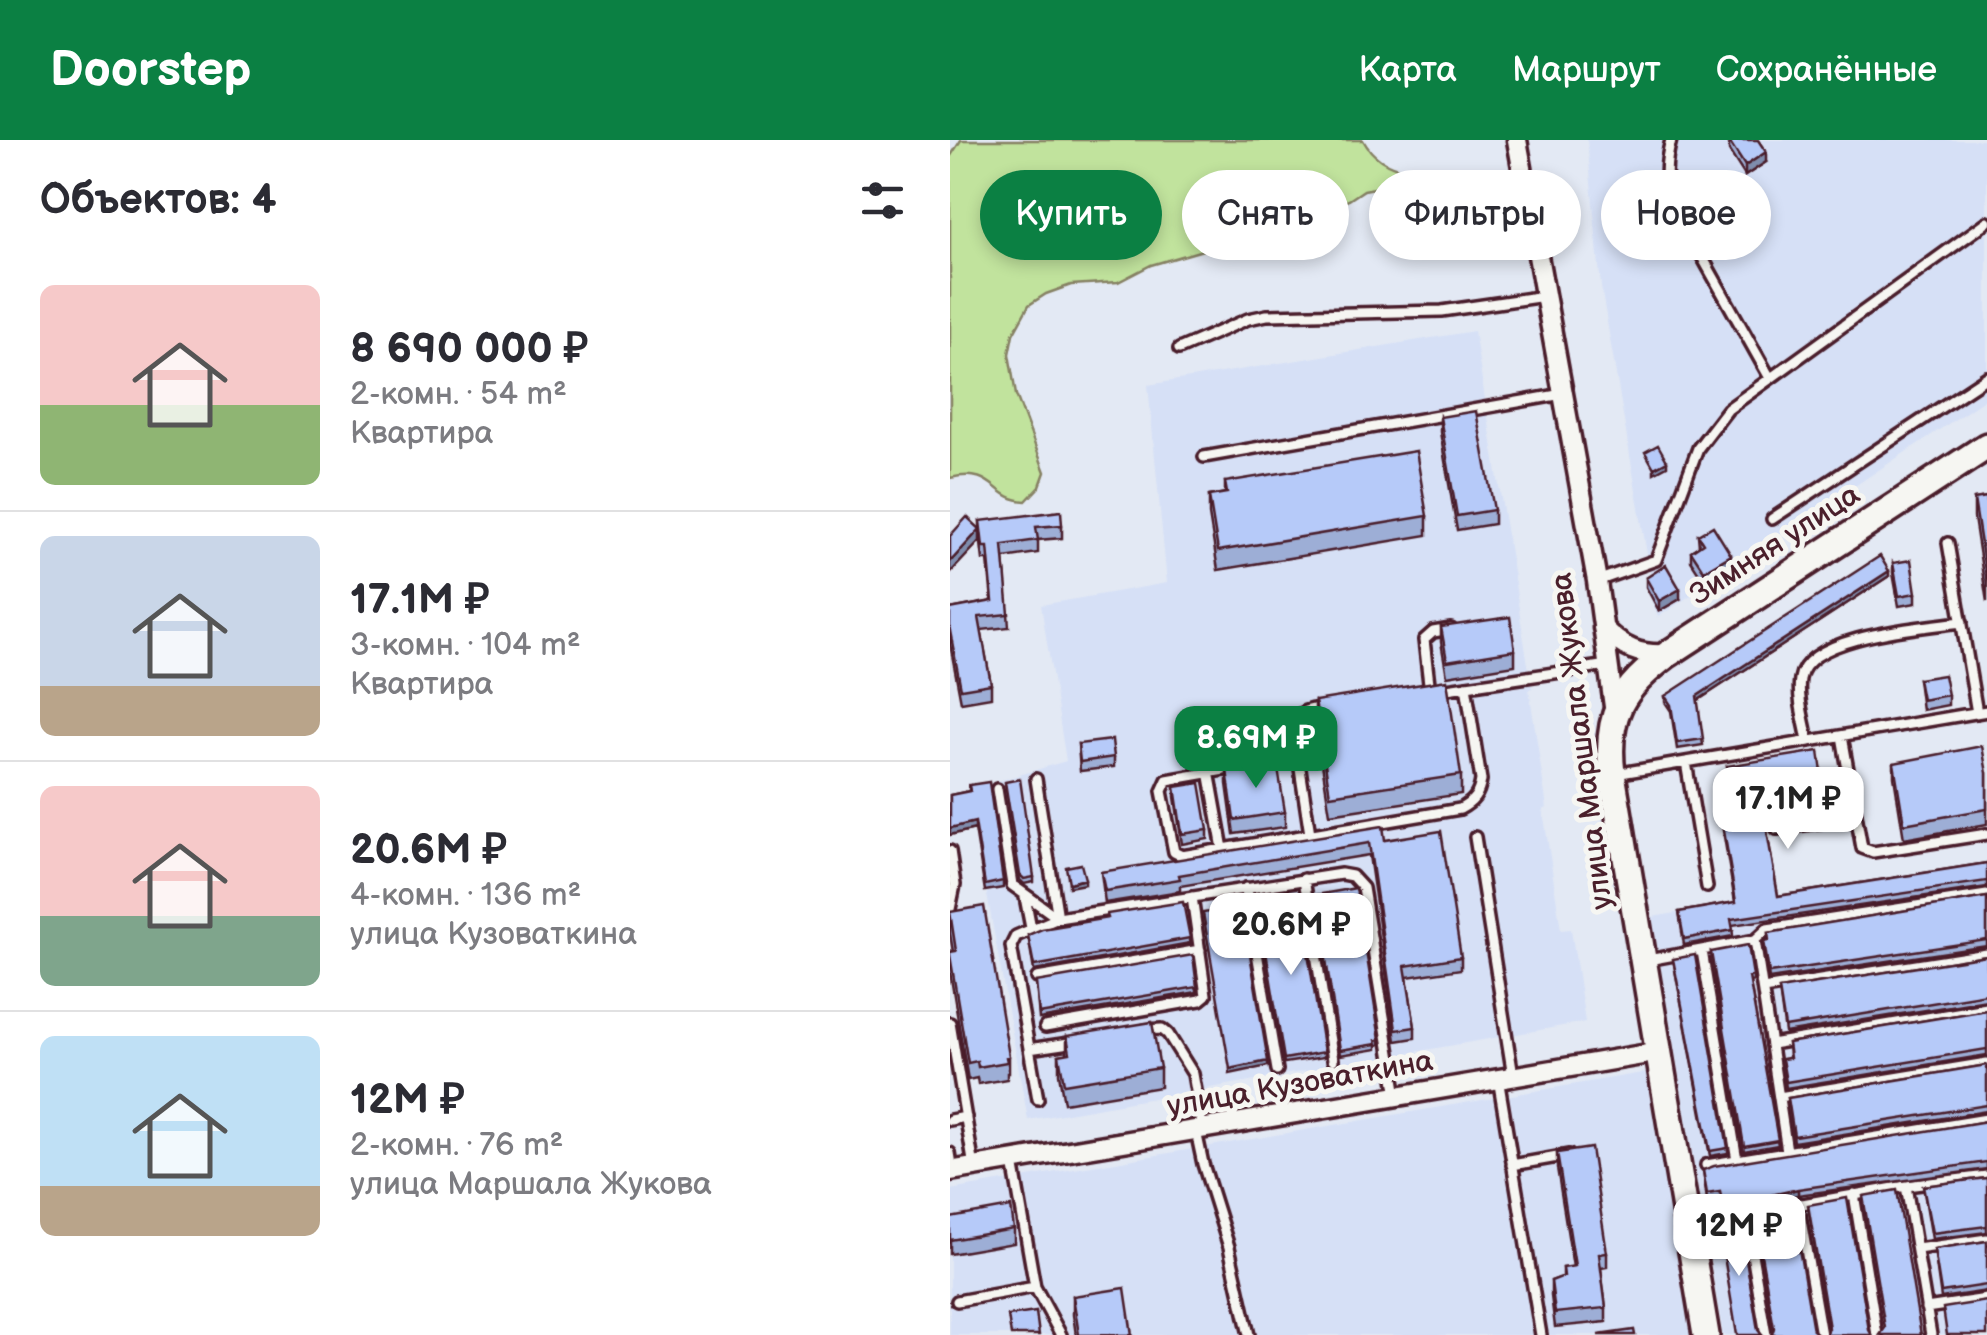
<!DOCTYPE html>
<html lang="ru">
<meta charset="utf-8">
<style>
body{margin:0;font-family:"Balsamiq Sans",sans-serif;background:#f2f2f3;color:#2b2b33;height:100vh;display:flex;flex-direction:column;font-size:38px;white-space:nowrap}
*{box-sizing:border-box;margin:0}
p{font-size:32px;color:#7c7c81}
.icon{flex:none;width:55px;height:55px;fill:none;stroke:currentColor;stroke-width:2;stroke-linecap:round;stroke-linejoin:round}
.map{position:relative;flex:1;overflow:hidden}
.details{display:flex;flex-direction:column;background:#fff;width:950px}
.details>*{flex:none}
.guide{position:absolute;left:30px;top:30px;width:855px;height:90px;display:flex;gap:20px}
.price{position:absolute;translate:-50% -85px;padding:0 22px;border-radius:20px;background:#fff;color:#222;font-size:32px;line-height:65px;filter:drop-shadow(0 2px 5px #0008)}
.price::after{content:'';position:absolute;left:50%;top:60px;width:30px;height:22px;margin-left:-15px;background:inherit;clip-path:polygon(0 0,100% 0,50% 100%)}
.price.on{background:#0b8043;color:#fff}
ul{padding:0;list-style:none}
li{display:flex;align-items:center;gap:30px;height:250px;padding:0 40px}
li+li{border-top:2px solid #e1e1e2}
li span{display:grid;place-items:center;flex:none;width:280px;height:200px;border-radius:15px;color:#555}
li>.icon{margin-inline-start:auto}
span .icon{width:120px;height:120px;fill:#fffc;stroke-width:1}
li b{font-size:42px}
h2{display:flex;justify-content:space-between;align-items:center;height:120px;padding:0 40px;font-size:42px}
.tag{padding:0 35px;border-radius:45px;background:#fff;box-shadow:0 5px 15px #0003;font-size:35px;line-height:90px}
.tag.on{background:#0b8043;color:#fff}
header{display:flex;align-items:center;gap:60px;box-sizing:border-box;height:140px;padding:0 50px;background:#0b8043;color:#fff}
header strong{font-size:48px}
nav{display:flex;gap:55px;margin-inline-start:auto;font-size:35px}
main{display:flex;flex:1;min-height:0}
.map>svg:first-child{display:block}
</style>
<header>
<strong>Doorstep</strong>
<nav><a>Карта</a><a>Маршрут</a><a>Сохранённые</a></nav>
</header>
<main>
<section class="details">
<h2>Объектов: 4<svg class="icon" aria-label="filters" viewBox="0 0 24 24"><path d="M4 7h16M4 17h16"/><circle cx="9" cy="7" r="2"/><circle cx="15" cy="17" r="2"/></svg></h2>
<ul>
<li><span style="background:linear-gradient(#f6c9c9 60%,#8fb573 0)"><svg class="icon" aria-label="home" viewBox="0 0 24 24"><path d="M3 11l9-7 9 7M6 9v11h12V9"/></svg></span><div><b>8 690 000 ₽</b><p>2-комн. · 54 m²</p><p>Квартира</p></div></li>
<li><span style="background:linear-gradient(#c9d6e8 75%,#b9a48a 0)"><svg class="icon" aria-label="home" viewBox="0 0 24 24"><path d="M3 11l9-7 9 7M6 9v11h12V9"/></svg></span><div><b>17.1M ₽</b><p>3-комн. · 104 m²</p><p>Квартира</p></div></li>
<li><span style="background:linear-gradient(#f6c9c9 65%,#7fa58c 0)"><svg class="icon" aria-label="home" viewBox="0 0 24 24"><path d="M3 11l9-7 9 7M6 9v11h12V9"/></svg></span><div><b>20.6M ₽</b><p>4-комн. · 136 m²</p><p>улица Кузоваткина</p></div></li>
<li><span style="background:linear-gradient(#bfe0f5 75%,#b9a48a 0)"><svg class="icon" aria-label="home" viewBox="0 0 24 24"><path d="M3 11l9-7 9 7M6 9v11h12V9"/></svg></span><div><b>12M ₽</b><p>2-комн. · 76 m²</p><p>улица Маршала Жукова</p></div></li>
</ul>
</section>
<div class="map">
<svg width="1037" height="1195" viewBox="0 0 1037 1195">
<rect width="100%" height="100%" fill="#e3e9f4"/>
<filter id="ink" filterUnits="userSpaceOnUse"><feTurbulence type="fractalNoise" baseFrequency=".01" numOctaves="2"/><feDisplacementMap in="SourceGraphic" scale="20" xChannelSelector="R" yChannelSelector="G"/><feConvolveMatrix kernelMatrix="1 2 1 2 8 2 1 2 1" color-interpolation-filters="sRGB"/></filter>
<g filter="url(#ink)">
<path fill="#d6e0f6" d="M637 0H1037V258L708 477 696 447 702 443 651 147Z
M524 191 580 537 582 548 579 549 597 668 593 670 611 790 621 789 635 882 78 980 18 650 116 621 91 465 217 443 198 245Z
M1037 723V1195H773L702 777Z
M698 932 742 1195H0V1050Z"/>
<path fill="#c1e39d" stroke="#868164" stroke-width="2.5" d="M11 0H413C423 18 437 27 457 30L458 38 446 44 414 50 399 60 372 70H307L296 77 285 94 270 105 201 125 168 142 121 145 96 154 79 165 63 194 59 214 66 255 95 332 90 346 76 361C41 359 46 327 0 338V17Z"/>
<g fill="none" stroke-linecap="round" stroke-linejoin="round">
<g stroke="#4a1f2b" stroke-width="16">
<path id="service" d="M721 0C715 23 714 40 722 63L820 238
M229 209 298 179 317 175 492 171 595 156
M254 317 613 254
M822 379 1037 237
M998 403 1027 573
M647 441 706 420 748 308 778 269 1037 82
M490 550 658 525
M480 552 474 500 483 492 501 489
M892 596 912 708 923 712 1037 694
M858 601C855 583 847 558 850 539 856 495 976 487 1012 482
M348 617 217 640 212 651 224 712 232 716 510 669C523 662 529 655 531 640L516 546
M736 622 757 747
M259 631 273 709
M665 634 1037 571
M86 639 108 778 66 796 61 806 88 959
M47 649 62 745 108 778 391 734 402 736 413 748 447 956
M827 689 905 677
M360 694 343 583C350 569 362 569 376 567
M525 697 563 936
M0 711 5 745 0 769
M354 739 383 920
M296 748 327 930
M75 757 81 788
M805 800 837 1011
M752 811 787 1020 1037 979
M698 820 805 800 817 789 1037 755
M87 838 250 810
M813 849 1037 814
M0 883 24 1027
M95 887 250 860 256 855 242 757
M195 890 212 889 218 894 243 934 253 990
M821 904 1037 868
M79 909 126 902
M548 938 591 1195
M829 957 1037 923
M0 980 16 977
M246 991 253 1024 279 1107 299 1195
M0 1013 3 1031
M63 1022 85 1147 111 1195
M562 1025 619 1015
M756 1025 787 1020
M904 1054 927 1195
M848 1063 871 1195
M740 1090 795 1074
M967 1109 1037 1099
M7 1161 85 1147
M976 1168 1037 1159
M816 1195 795 1074 956 1046
M981 1195 956 1046 1037 1036"/>
</g>
<g stroke="#4a1f2b" stroke-width="25">
<path id="minor" d="M567 0 647 441 665 574
M653 488C672 508 690 516 717 514
M0 1031 710 912"/>
</g>
<g stroke="#4a1f2b" stroke-width="32">
<path id="secondary" d="M756 1195 662 634C655 575 671 549 718 514L1037 306"/>
</g>
<use href="#service" stroke="#f6f6f2" stroke-width="9"/>
<use href="#minor" stroke="#f6f6f2" stroke-width="18"/>
<use href="#secondary" stroke="#f6f6f2" stroke-width="25"/>
</g>
<path fill="#9daed6" stroke="#4a1f2b" stroke-width="2.5" d="M779 1 816 22 795 36 779 11Z
M490 277 544 370V384L507 390 490 292Z
M275 342 477 376V395L268 430 259 375V356L275 353Z
M1037 357V462L1024 378V359Z
M30 381 112 385V398L88 400V413L54 418 59 487 31 490 41 544V557L11 562 0 504V469L42 461 38 420H33L30 395V401Z
M748 395 781 424 754 441 741 421V411L749 406Z
M943 423 966 453V463L949 466 943 433Z
M939 436 747 561 753 605 727 609 721 571 715 562V556Z
M696 438 730 459 709 471 696 447Z
M491 487 565 510V525L497 536 491 502Z
M968 539 998 555V565L972 570Z
M365 561 511 635V654L380 674 365 580Z
M128 604 164 617V627L130 631Z
M944 623 1037 633V684L954 699 944 637Z
M777 626 874 646V652L812 662 828 756 1037 723V747L782 785 783 796 734 805 729 772 785 762 769 667V661L781 659Z
M277 630 335 672V687L284 694 277 644Z
M55 642 84 737V742L74 744 70 740Z
M19 645 53 741V748L35 751 25 689 0 695V655L19 651Z
M225 647 258 690V699L232 704 225 657Z
M435 700 511 817V829L457 837 465 887V898L446 901 419 715 230 746V751L155 763 151 732Z
M366 755 430 899V904L427 905V909L390 915Z
M1037 757V806L819 839 814 807V801H818V793Z
M308 764 374 912V917L334 923Z
M0 772 59 916V933H57V939L28 944 27 938 18 940 0 832V812H3L0 794Z
M158 778 240 798V803L84 831 78 795Z
M761 812 803 836V841L800 842 828 1005 794 1011Z
M1037 816V860L835 893 829 849Z
M723 819 778 1008V1013L760 1016Z
M86 842 247 847V852L89 879Z
M1037 870V915L836 948 832 919 839 918 838 903Z
M117 896 210 928V947L114 963 109 934V915L117 914Z
M1037 925V971L844 1002 838 958Z
M1037 981V1029L848 1055 773 1072 770 1058 757 1060 753 1030Z
M607 1013 657 1113V1127L651 1128 656 1168V1182L605 1187 601 1156V1141L613 1137V1128L623 1127 607 1028Z
M1037 1038V1092L982 1099 973 1046Z
M858 1065 919 1190H878Z
M804 1075 863 1190 822 1194 823 1190Z
M0 1078 64 1089V1103L0 1114Z
M1037 1101V1151L991 1158 984 1109Z
M123 1156 182 1195H126L123 1175Z"/>
<path fill="#7f8dae" stroke="#4a1f2b" stroke-width="2.5" d="M816 12V22L795 36V26Z
M717 321V326L704 333V328Z
M30 389V401L0 433V422Z
M781 415V424L754 441V431Z
M939 431V436L747 561V556Z
M730 449V459L709 471V461Z
M25 682V689L0 695V688Z
M135 739V744L119 747V743Z
M318 921V926L280 934V929Z
M848 1049V1055L773 1072V1066Z"/>
<path fill="#b6caf9" stroke="#4a1f2b" stroke-width="2.5" d="M780 0H808L816 12 795 26 779 1Z
M526 271 544 370 507 376 490 277Z
M708 305 717 321 704 328 695 312Z
M466 311 477 376 268 411 259 356 277 353 275 342Z
M1037 357V443L1024 359Z
M111 371 112 385 86 387 88 400 53 405 59 474 29 477 41 544 11 549 0 491V469L43 461 38 407H33L30 381Z
M17 377 30 389 0 422V396Z
M763 386 781 415 754 431 741 411 753 403 748 395Z
M930 416 939 431 747 556 753 599 727 603 721 565 715 556Z
M961 420 966 453 949 456 943 423Z
M716 425 730 449 709 461 696 438Z
M560 477 565 510 497 521 491 487Z
M994 535 998 555 972 560 968 539Z
M497 540 511 635 380 655 365 561Z
M162 600 164 617 130 622 128 604Z
M1032 606 1037 633V669L954 684 944 623Z
M869 611 874 646 811 656 828 756 1037 723V741L781 779 783 790 734 799 729 772 786 762 769 661 782 659 777 626Z
M327 622 335 672 284 680 277 630Z
M70 639 84 737 74 739 70 735 55 642Z
M39 642 53 741 35 745 25 682 0 688V655L20 651 19 645Z
M250 643 258 690 232 694 225 647Z
M433 686 435 700 491 691 511 817 455 826 465 887 446 890 419 703 229 735 230 739 155 751 151 732Z
M131 724 135 739 119 743 116 727Z
M406 748 430 899 426 900 427 904 390 910 366 755Z
M349 757 374 912 334 919 308 764Z
M1037 757V800L819 833 814 801 819 800 818 793Z
M233 762 240 798 84 826 78 795 92 789 158 778 157 774Z
M34 766 59 916 56 917 57 922 28 927 27 921 18 923 0 815V812L6 811 0 772Z
M292 767 318 921 280 929 253 773Z
M798 805 803 836 799 837 828 1000 794 1006 761 812Z
M243 815 247 847 89 874 86 842Z
M745 815 778 1008 760 1011 723 819Z
M1037 816V854L835 887 829 849Z
M1037 870V909L836 942 832 919 840 918 838 903Z
M202 882 210 928 114 944 109 915 120 913 117 896Z
M1037 925V965L844 996 838 958Z
M1037 981V1022L848 1049 773 1066 770 1052 757 1054 753 1030 764 1026Z
M641 1008 657 1113 649 1114 656 1168 605 1173 601 1141 614 1136 613 1128 625 1126 607 1013Z
M1037 1038V1086L982 1093 973 1046Z
M947 1050 971 1195H930L935 1188 913 1056Z
M897 1058 919 1190 922 1195H876L879 1188 858 1065Z
M61 1067 64 1089 0 1100V1078Z
M842 1068 863 1190 869 1195H820L822 1194 824 1188 804 1075Z
M789 1078 808 1190 812 1195H787L769 1086 776 1085 775 1082Z
M1037 1101V1145L991 1152 984 1109Z
M175 1148 182 1195H129L123 1156Z
M1037 1161V1195H997L993 1168Z
M86 1172 89 1195H61L58 1176Z
M684 1190 685 1195H648Z"/>
</g>
<g text-anchor="middle" dominant-baseline="central" stroke-width="10" stroke-linejoin="round" paint-order="stroke">
<g font-size="30" fill="#4a1f2b" stroke="#f6f6f2">
<text transform="translate(825 405) rotate(-33)">Зимняя улица</text>
<text transform="translate(632 601) rotate(-97)">улица Маршала Жукова</text>
<text transform="translate(350 944) rotate(-10)">улица Кузоваткина</text>
</g>
</g>
</svg>
<b class="price on" style="left:306px;top:651px">8.69M ₽</b>
<b class="price" style="left:838px;top:712px">17.1M ₽</b>
<b class="price" style="left:341px;top:838px">20.6M ₽</b>
<b class="price" style="left:789px;top:1139px">12M ₽</b>
<div class="guide">
<a class="tag on">Купить</a>
<a class="tag">Снять</a>
<a class="tag">Фильтры</a>
<a class="tag">Новое</a>
</div>
</div>
</main>
